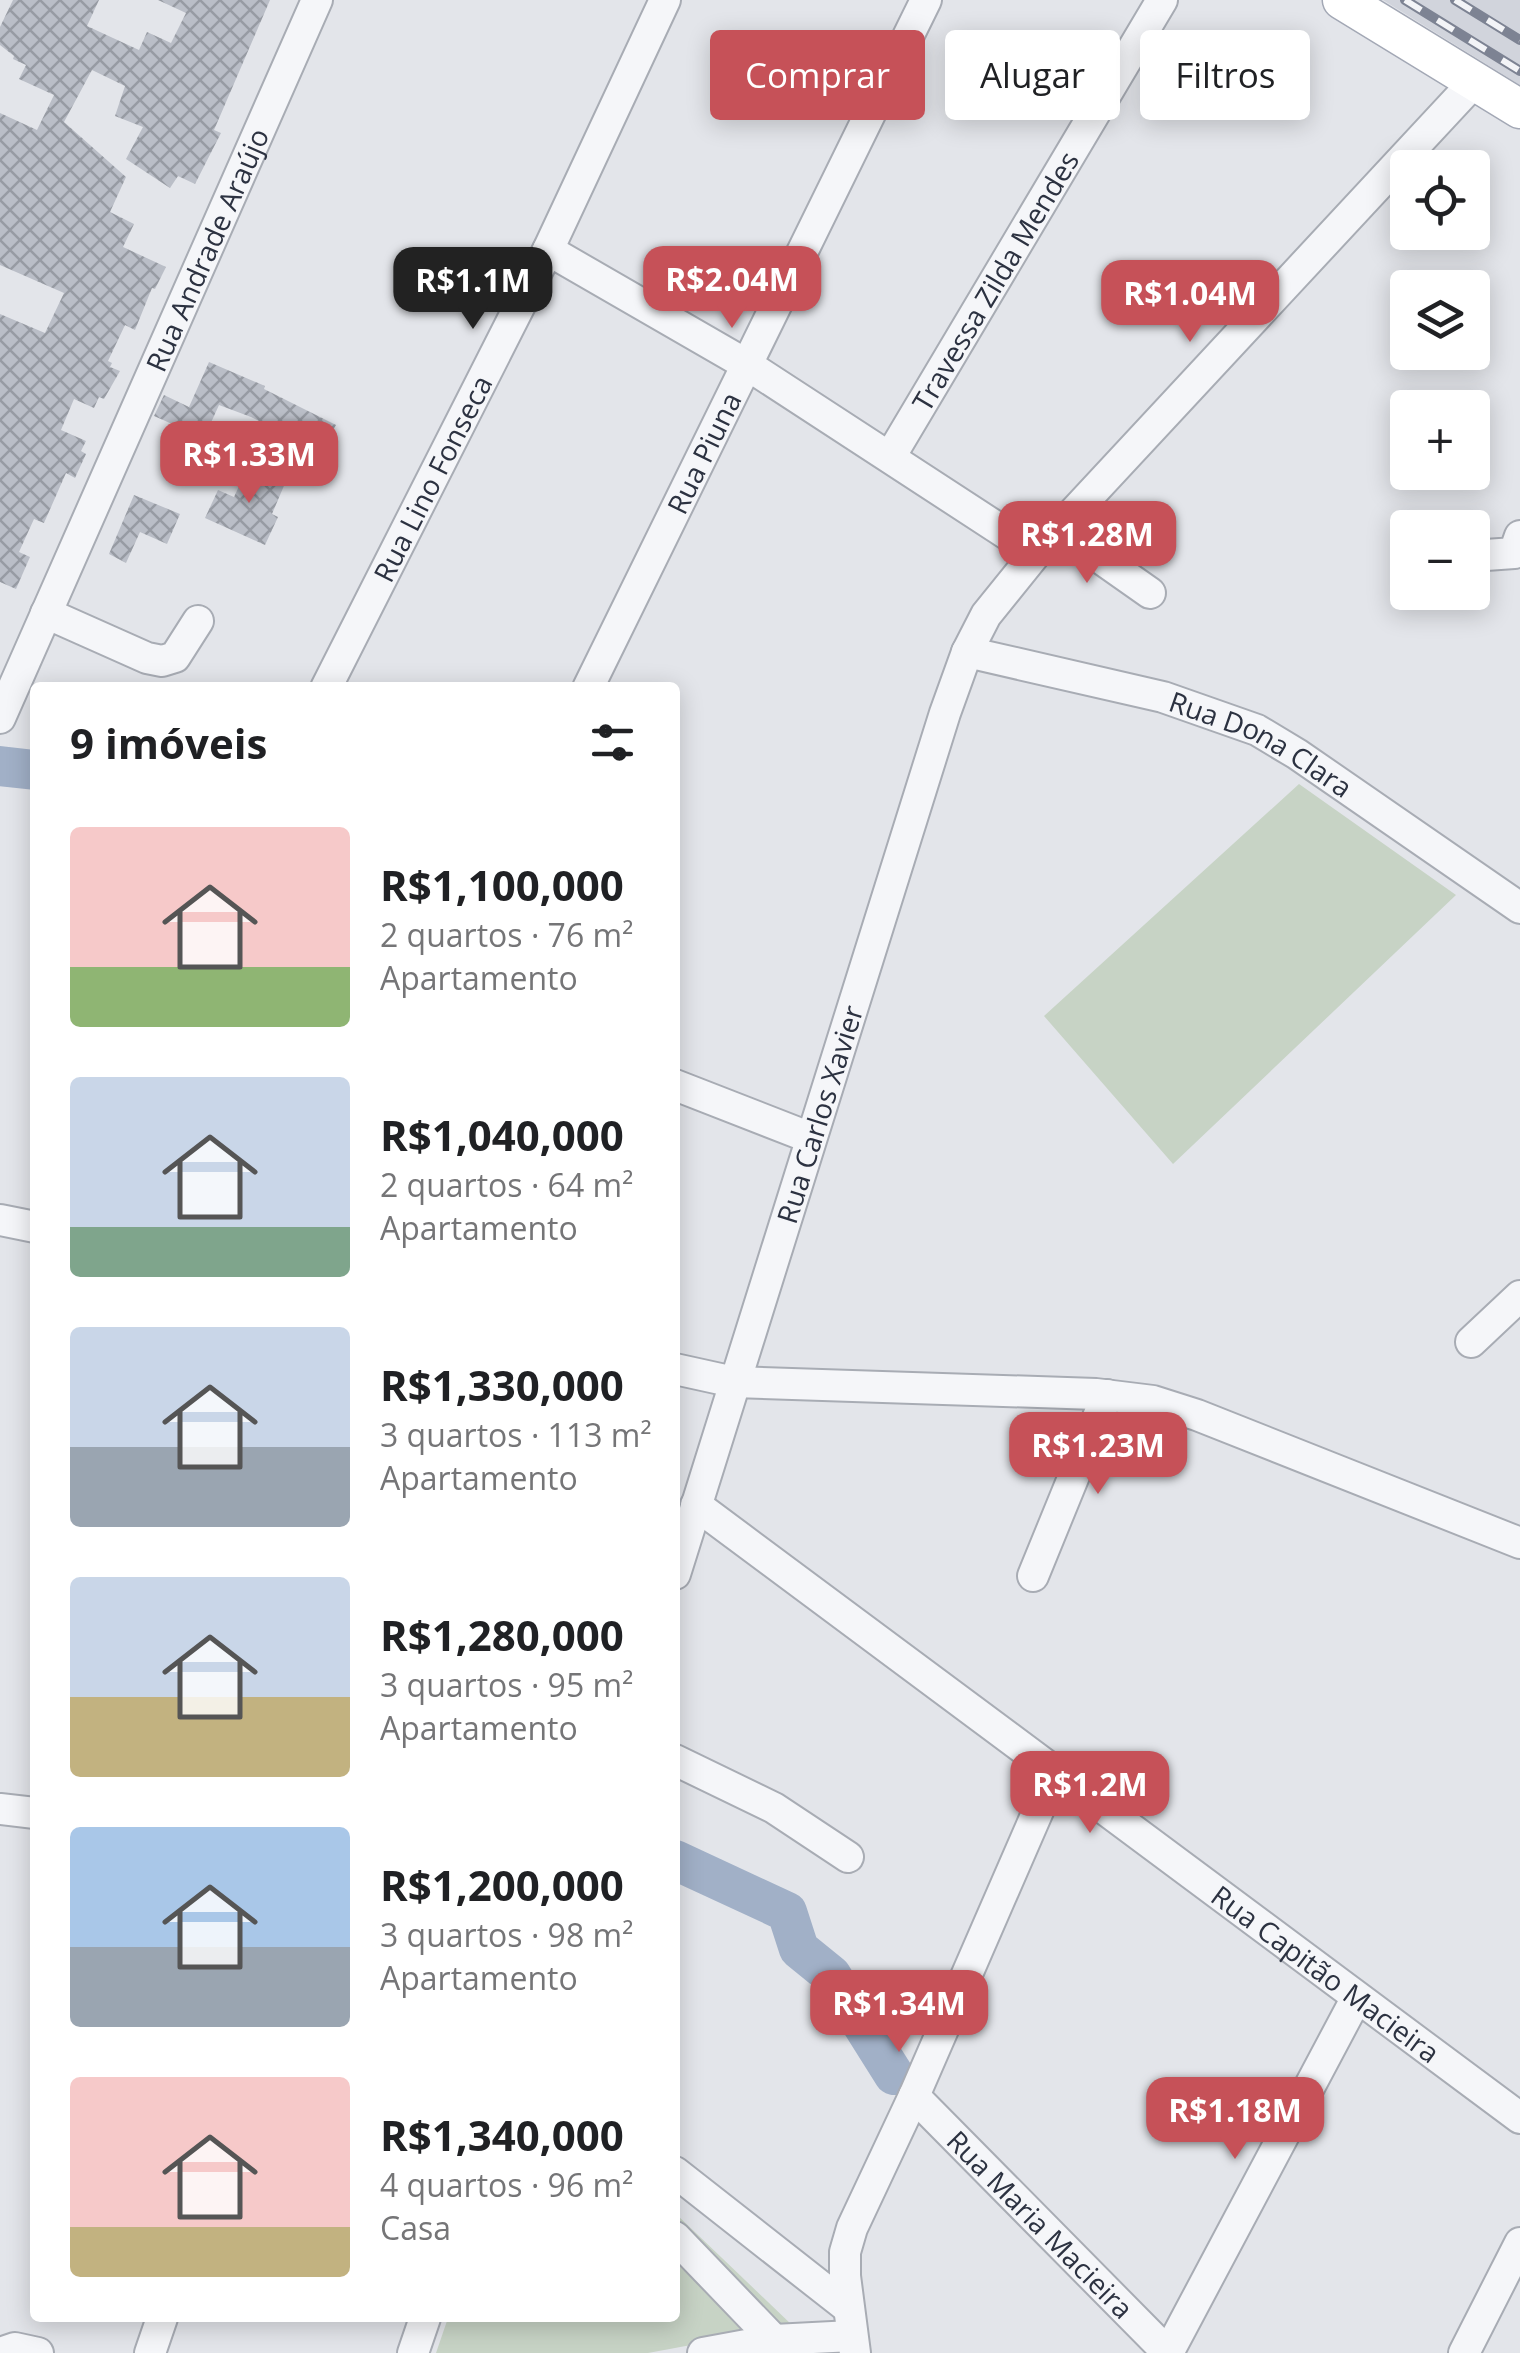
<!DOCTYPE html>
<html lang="pt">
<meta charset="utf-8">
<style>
body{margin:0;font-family:"Open Sans",sans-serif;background:#f2f2f2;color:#202124;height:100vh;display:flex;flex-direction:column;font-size:38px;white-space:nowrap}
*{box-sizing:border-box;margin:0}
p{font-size:32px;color:#757577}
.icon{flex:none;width:55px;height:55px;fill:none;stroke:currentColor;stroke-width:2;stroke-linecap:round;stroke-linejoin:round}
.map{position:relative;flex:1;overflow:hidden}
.sheet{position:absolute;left:30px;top:682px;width:650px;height:1640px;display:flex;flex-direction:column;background:#fff;border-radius:10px;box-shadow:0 5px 25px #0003}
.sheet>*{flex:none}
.hud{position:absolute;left:710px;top:30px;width:660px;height:90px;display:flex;gap:20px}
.tools{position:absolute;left:1390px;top:150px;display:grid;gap:20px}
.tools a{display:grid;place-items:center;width:100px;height:100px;border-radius:10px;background:#fff;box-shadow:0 5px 25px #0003;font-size:50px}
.price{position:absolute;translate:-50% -85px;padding:0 22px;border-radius:20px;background:#c65158;color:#fff;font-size:32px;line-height:65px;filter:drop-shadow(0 2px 5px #0008)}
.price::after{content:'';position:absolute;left:50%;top:60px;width:30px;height:22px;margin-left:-15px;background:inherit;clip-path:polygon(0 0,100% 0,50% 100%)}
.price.on{background:#222;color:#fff}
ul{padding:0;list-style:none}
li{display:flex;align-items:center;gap:30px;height:250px;padding:0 40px}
li span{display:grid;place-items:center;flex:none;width:280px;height:200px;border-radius:10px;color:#555}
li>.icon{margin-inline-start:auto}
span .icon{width:120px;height:120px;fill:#fffc;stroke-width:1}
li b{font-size:42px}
h2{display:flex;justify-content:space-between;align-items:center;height:120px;padding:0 40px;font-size:42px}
.pill{padding:0 35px;border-radius:10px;background:#fff;box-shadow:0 5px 25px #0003;font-size:35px;line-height:90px}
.pill.on{background:#c65158;color:#fff}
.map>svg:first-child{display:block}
</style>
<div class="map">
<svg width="1520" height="2353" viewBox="0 0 1520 2353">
<defs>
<pattern id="building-cross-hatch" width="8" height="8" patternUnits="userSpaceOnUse" patternTransform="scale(2.5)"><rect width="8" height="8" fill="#babec7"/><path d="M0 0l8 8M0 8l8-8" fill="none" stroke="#979ba3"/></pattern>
</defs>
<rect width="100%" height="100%" fill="#e3e5ea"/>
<path fill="#d1d4dc" d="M1383 0H1520V85Z"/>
<path fill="#c7d3c5" d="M1299 784 1456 895 1173 1164 1044 1016Z
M675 2213 793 2326 648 2353H436L448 2318H675Z"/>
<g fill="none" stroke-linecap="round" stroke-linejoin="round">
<path stroke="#a1b0c7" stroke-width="40" d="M0 766 35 770
M675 1860 787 1912 799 1949 831 1975 894 2075"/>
</g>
<path fill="url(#building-cross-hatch)" d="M13 0H99L87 26 139 50 147 32 171 43 186 13 158 0H270L214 130 221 133 195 184 178 176 170 188 126 159 143 127 115 116 125 86 92 70 64 122 126 177 110 212 134 224 123 247 166 267 155 289 152 288 135 330 125 325 108 361 112 363 110 367 120 371 104 399 99 397 94 408 74 399 61 430 86 441 81 451 86 454 75 478 66 473 44 523 34 519 19 552 30 557 16 589 0 582V314L45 333 64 293 0 265V113L37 130 54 95 19 79 26 65 13 59 14 56 0 45V27Z
M209 362 265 386 264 389 336 425 322 452 251 417 219 405 204 438 154 416 164 395 189 407Z
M249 465 286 481 272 514 278 517 265 545 205 518 218 490 234 497Z
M134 495 180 514 167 544 140 532 126 563 109 554Z"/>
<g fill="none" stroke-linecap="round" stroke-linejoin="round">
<g stroke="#a8acb4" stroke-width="34">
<g id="minor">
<path d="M548 250 749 366 1036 553"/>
<path id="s1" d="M890 457 1162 0"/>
<path d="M1059 529 1150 593"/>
<path d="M1472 556 1514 553 1520 536"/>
<path d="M46 613 147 658 162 661 175 657 198 621"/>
<path id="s2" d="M967 652 1163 697 1257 730 1297 754 1520 908"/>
<path id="s3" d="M326 688 548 250 665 0"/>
<path id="s4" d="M588 688 926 0"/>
<path id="s5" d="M0 718 317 0"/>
<path d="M675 1085 811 1138"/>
<path d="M0 1220 35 1227"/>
<path d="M1471 1342 1520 1296"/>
<path d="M675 1369 734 1382 1096 1394 1153 1401 1197 1415 1520 1543"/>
<path id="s6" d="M696 1505 1520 2118"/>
<path id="s7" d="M675 1574 945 713 967 652 986 615 1036 553 1475 81"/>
<path d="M1033 1576 1107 1395"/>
<path d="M675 1760 774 1808 848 1857"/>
<path d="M0 1809 35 1813"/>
<path id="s8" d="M914 2096 1168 2353"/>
<path d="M675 2172 847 2307"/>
<path d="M675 2237 774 2340"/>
<path d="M0 2353 15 2348 38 2353"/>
<path d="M150 2353 162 2318"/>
<path d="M413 2353 425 2318"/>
<path d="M703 2353 774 2340 852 2336"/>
<path d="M855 2353 845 2276V2252L852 2228 914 2096 1055 1772"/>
<path d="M1168 2353 1356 1999"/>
<path d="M1464 2353 1520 2243"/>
</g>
</g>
<g stroke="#a3a8b5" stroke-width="41">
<path id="major" d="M1342 0 1520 109"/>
</g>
<use href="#minor" stroke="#f5f6f9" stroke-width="30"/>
<use href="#major" stroke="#fff" stroke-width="38"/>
<g stroke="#7d8393" stroke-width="10">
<path id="rail" d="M1405 0 1520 71
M1455 0 1520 40"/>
</g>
<use href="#rail" stroke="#f3f4f7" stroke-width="6" stroke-dasharray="19" stroke-linecap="butt"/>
</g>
<g text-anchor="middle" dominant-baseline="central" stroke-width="8" stroke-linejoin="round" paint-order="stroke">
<g font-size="28" fill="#2c3241" stroke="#f3f4f7">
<text stroke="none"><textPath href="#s5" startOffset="512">Rua Andrade Araújo</textPath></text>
<text stroke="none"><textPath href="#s1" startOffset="205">Travessa Zilda Mendes</textPath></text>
<text stroke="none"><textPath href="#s4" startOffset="262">Rua Piuna</textPath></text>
<text stroke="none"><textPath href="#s3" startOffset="235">Rua Lino Fonseca</textPath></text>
<text stroke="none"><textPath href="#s2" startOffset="310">Rua Dona Clara</textPath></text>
<text stroke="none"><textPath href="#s7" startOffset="482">Rua Carlos Xavier</textPath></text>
<text stroke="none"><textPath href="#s6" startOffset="785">Rua Capitão Macieira</textPath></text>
<text stroke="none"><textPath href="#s8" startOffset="180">Rua Maria Macieira</textPath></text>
</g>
</g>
</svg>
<div class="tools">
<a><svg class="icon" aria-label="locate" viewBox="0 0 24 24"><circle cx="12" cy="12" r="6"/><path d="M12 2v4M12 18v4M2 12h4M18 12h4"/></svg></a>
<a><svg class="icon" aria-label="layers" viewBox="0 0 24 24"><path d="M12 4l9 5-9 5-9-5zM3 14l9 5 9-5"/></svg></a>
<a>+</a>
<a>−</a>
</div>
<b class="price" style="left:732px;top:331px">R$2.04M</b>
<b class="price on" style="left:473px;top:332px">R$1.1M</b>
<b class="price" style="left:1190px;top:345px">R$1.04M</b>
<b class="price" style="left:249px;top:506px">R$1.33M</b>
<b class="price" style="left:1087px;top:586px">R$1.28M</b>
<b class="price" style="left:1098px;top:1497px">R$1.23M</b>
<b class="price" style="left:1090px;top:1836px">R$1.2M</b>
<b class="price" style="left:899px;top:2055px">R$1.34M</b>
<b class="price" style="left:1235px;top:2162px">R$1.18M</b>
<div class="hud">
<a class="pill on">Comprar</a>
<a class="pill">Alugar</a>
<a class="pill">Filtros</a>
</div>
<section class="sheet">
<h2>9 imóveis<svg class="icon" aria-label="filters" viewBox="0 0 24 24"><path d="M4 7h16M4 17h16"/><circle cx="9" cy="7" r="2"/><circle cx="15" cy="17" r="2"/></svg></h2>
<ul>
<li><span style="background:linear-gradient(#f6c9c9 70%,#8fb573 0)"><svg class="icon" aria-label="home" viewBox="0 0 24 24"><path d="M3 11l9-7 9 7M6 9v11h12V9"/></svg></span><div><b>R$1,100,000</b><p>2 quartos · 76 m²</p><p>Apartamento</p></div></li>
<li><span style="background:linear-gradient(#c9d6e8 75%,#7fa58c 0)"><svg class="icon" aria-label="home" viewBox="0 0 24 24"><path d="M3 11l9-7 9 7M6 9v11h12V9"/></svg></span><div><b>R$1,040,000</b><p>2 quartos · 64 m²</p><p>Apartamento</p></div></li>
<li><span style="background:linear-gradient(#c9d6e8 60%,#9aa5b1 0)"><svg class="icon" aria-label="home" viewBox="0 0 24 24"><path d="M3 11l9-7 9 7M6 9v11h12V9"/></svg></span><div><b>R$1,330,000</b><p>3 quartos · 113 m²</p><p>Apartamento</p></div></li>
<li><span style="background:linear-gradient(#c9d6e8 60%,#c2b280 0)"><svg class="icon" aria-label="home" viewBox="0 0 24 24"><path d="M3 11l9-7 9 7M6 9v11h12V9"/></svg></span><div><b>R$1,280,000</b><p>3 quartos · 95 m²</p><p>Apartamento</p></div></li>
<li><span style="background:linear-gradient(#a9c7e8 60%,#9aa5b1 0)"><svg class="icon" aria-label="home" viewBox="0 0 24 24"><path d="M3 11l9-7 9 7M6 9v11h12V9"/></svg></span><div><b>R$1,200,000</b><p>3 quartos · 98 m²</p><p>Apartamento</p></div></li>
<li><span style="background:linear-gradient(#f6c9c9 75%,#c2b280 0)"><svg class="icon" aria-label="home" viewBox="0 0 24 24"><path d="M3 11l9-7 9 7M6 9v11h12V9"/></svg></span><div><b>R$1,340,000</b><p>4 quartos · 96 m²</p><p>Casa</p></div></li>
</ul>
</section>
</div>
